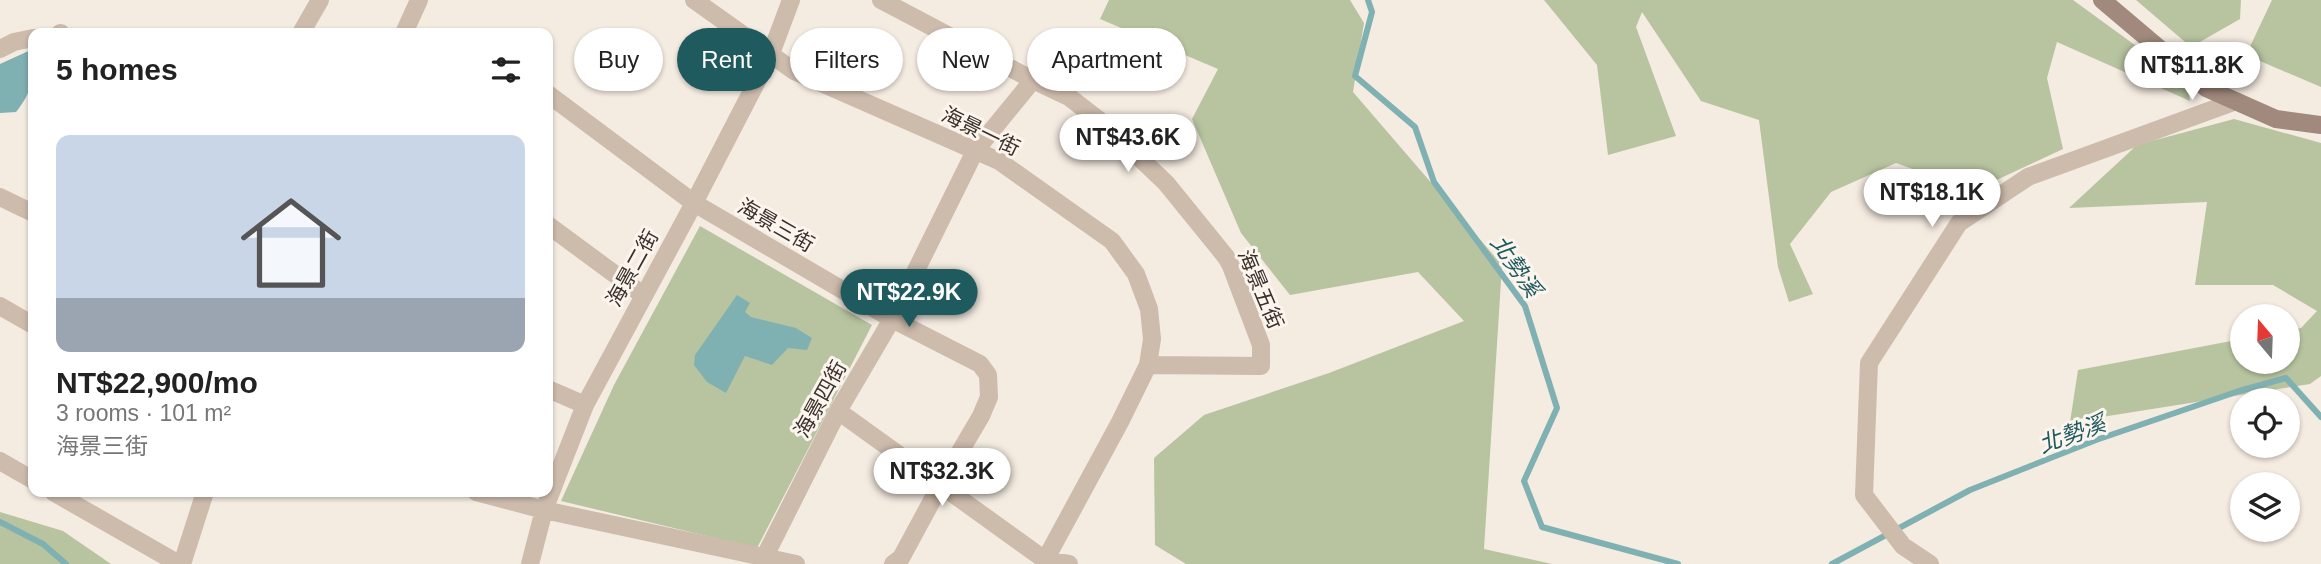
<!DOCTYPE html>
<meta charset="utf-8">
<style>
body{margin:0;font-family:Helvetica,"Noto Sans TC",sans-serif;background:#f2f2f2;color:#222;height:100vh;display:flex;flex-direction:column;font-size:26px;white-space:nowrap}
*{box-sizing:border-box;margin:0}
p{font-size:23px;color:#767676}
.icon{flex:none;width:38px;height:38px;fill:none;stroke:currentColor;stroke-width:2;stroke-linecap:round;stroke-linejoin:round}
.map{position:relative;flex:1;overflow:hidden}
.panel{position:absolute;left:28px;top:28px;width:525px;height:469px;display:flex;flex-direction:column;background:#fff;border-radius:14px;box-shadow:0 2px 5px #0004}
.panel>*{flex:none}
.top-card{position:absolute;left:574px;top:28px;width:665px;height:63px;display:flex;gap:14px}
.needle{width:46px;rotate:341deg}
.buttons{position:absolute;left:2230px;top:304px;display:grid;gap:14px}
.buttons a{display:grid;place-items:center;width:70px;height:70px;border-radius:50%;background:#fff;box-shadow:0 2px 5px #0004;font-size:35px}
.price{position:absolute;translate:-50% -60px;padding:0 16px;border-radius:24px;background:#fff;color:#222;font-size:23px;line-height:46px;filter:drop-shadow(0 2px 4px #0008)}
.price::after{content:'';position:absolute;left:50%;top:42px;width:21px;height:16px;margin-left:-10px;background:inherit;clip-path:polygon(0 0,100% 0,50% 100%)}
.price.current{background:#1f5a5e;color:#fff}
ul{padding:0;list-style:none}
li{display:grid;align-content:center;gap:14px;height:371px;padding:0 28px}
li span{display:grid;place-items:center;height:217px;border-radius:14px;color:#555}
li>.icon{margin-inline-start:auto}
span .icon{width:126px;height:126px;fill:#fffc;stroke-width:1}
li b{font-size:30px}
h2{display:flex;justify-content:space-between;align-items:center;height:84px;padding:0 28px;font-size:30px}
.chip{padding:0 24px;border-radius:32px;background:#fff;box-shadow:0 2px 5px #0004;font-size:24px;line-height:63px}
.chip.current{background:#1f5a5e;color:#fff}
.map>svg:first-child{display:block}
</style>
<div class="map">
<svg width="2321" height="564" viewBox="0 0 2321 564">
<rect width="100%" height="100%" fill="#f4ebe1"/>
<path fill="#b8c4a0" d="M1109 0H1350L1364 23 1353 92 1502 265 1484 549 1552 564H1186L1155 545 1154 458 1204 415 1329 373 1464 321 1418 272 1290 295 1241 233 1192 119 1218 69 1100 19Z
M1544 0H2073L2187 83 2190 101 2057 42 2047 78 2063 149 1973 191 1896 163 1831 192 1790 244 1813 294 1789 302 1778 267 1759 120 1701 101 1642 12 1636 27 1676 136 1608 155 1597 65Z
M2136 0H2241L2240 19 2191 47Z
M2272 0H2321V87L2246 55Z
M2234 119 2321 143V376L2310 384 2070 422 2078 370 2242 339V362H2287V331L2301 328 2317 311 2273 285H2195L2207 202 2069 208 2137 145Z
M700 226 872 325 757 548 561 501 614 385Z
M0 512 63 531 111 564H0Z"/>
<path fill="#7fb0b2" d="M33 49C33 76 34 90 16 112L0 113V64Z
M737 295 750 303 745 312 751 317 796 328 812 338 807 350 788 348 772 365 745 356 726 393 707 382 694 365 695 355Z"/>
<g fill="none" stroke-linecap="round" stroke-linejoin="round">
<path stroke="#7fb0b2" stroke-width="6" d="M1368 0 1372 12 1355 76 1415 127 1434 182 1525 306 1557 408 1524 481 1542 527 1678 564
M0 522 43 544 66 564
M1832 564 1970 490 2096 440 2239 391 2286 378 2321 417"/>
<path stroke="#cdbbac" stroke-width="18" d="M694 0 794 71 999 161 1112 241 1136 274 1149 309 1152 339 1148 365 1120 422 1043 564
M881 0 1033 80 1069 97 1104 124 1166 183 1226 257 1231 266 1261 345V366L1148 365
M60 33H61
M301 33 320 0
M404 33 419 0
M0 49 14 42 33 38
M548 94 694 203 892 319 980 364 988 375 989 397 981 416 941 484 901 558 893 564
M0 197 33 213
M548 225 643 295
M0 306 33 325
M548 389 585 405
M838 411 1045 560 1069 564
M0 461 33 480
M53 492 179 564
M476 492 544 510 796 564
M182 564 205 492
M530 564 544 510 585 405 694 203 770 56 791 0
M761 564 838 411 892 319 975 151 1033 80
M1930 564 1903 546 1864 495 1869 363 1959 223 2028 177 2236 101"/>
<path stroke="#a18a7d" stroke-width="18" d="M2102 0 2206 88 2276 119 2321 125"/>
</g>
<g text-anchor="middle" dominant-baseline="central" stroke-width="6" stroke-linejoin="round" paint-order="stroke">
<g font-size="21" fill="#3b302b" stroke="#fbf5ee">
<text transform="translate(981 131) rotate(26)">海景一街</text>
<text transform="translate(776 225) rotate(30)">海景三街</text>
<text transform="translate(632 268) rotate(-61)">海景二街</text>
<text transform="translate(1261 289) rotate(67)">海景五街</text>
<text transform="translate(820 399) rotate(-61)">海景四街</text>
</g>
<g font-size="23" font-style="italic" fill="#1f5a5e" stroke="#fbf5ee">
<text transform="translate(1516 266) rotate(55)">北勢溪</text>
<text transform="translate(2072 434) rotate(-20)">北勢溪</text>
</g>
</g>
</svg>
<div class="buttons">
<a><svg class="needle" viewBox="-14 -14 28 28"><path d="M0-13l5 13h-10z" fill="#e53935"/><path d="M0 13l5-13h-10z" fill="#767676"/></svg></a>
<a><svg class="icon" aria-label="locate" viewBox="0 0 24 24"><circle cx="12" cy="12" r="6"/><path d="M12 2v4M12 18v4M2 12h4M18 12h4"/></svg></a>
<a><svg class="icon" aria-label="layers" viewBox="0 0 24 24"><path d="M12 4l9 5-9 5-9-5zM3 14l9 5 9-5"/></svg></a>
</div>
<b class="price" style="left:2192px;top:102px">NT$11.8K</b>
<b class="price" style="left:1128px;top:174px">NT$43.6K</b>
<b class="price" style="left:1932px;top:229px">NT$18.1K</b>
<b class="price current" style="left:909px;top:329px">NT$22.9K</b>
<b class="price" style="left:942px;top:508px">NT$32.3K</b>
<div class="top-card">
<a class="chip">Buy</a>
<a class="chip current">Rent</a>
<a class="chip">Filters</a>
<a class="chip">New</a>
<a class="chip">Apartment</a>
</div>
<section class="panel">
<h2>5 homes<svg class="icon" aria-label="filters" viewBox="0 0 24 24"><path d="M4 7h16M4 17h16"/><circle cx="9" cy="7" r="2"/><circle cx="15" cy="17" r="2"/></svg></h2>
<ul>
<li><span style="background:linear-gradient(#c9d6e8 75%,#9aa5b1 0)"><svg class="icon" aria-label="home" viewBox="0 0 24 24"><path d="M3 11l9-7 9 7M6 9v11h12V9"/></svg></span><div><b>NT$22,900/mo</b><p>3 rooms · 101 m²</p><p>海景三街</p></div></li>
</ul>
</section>
</div>
